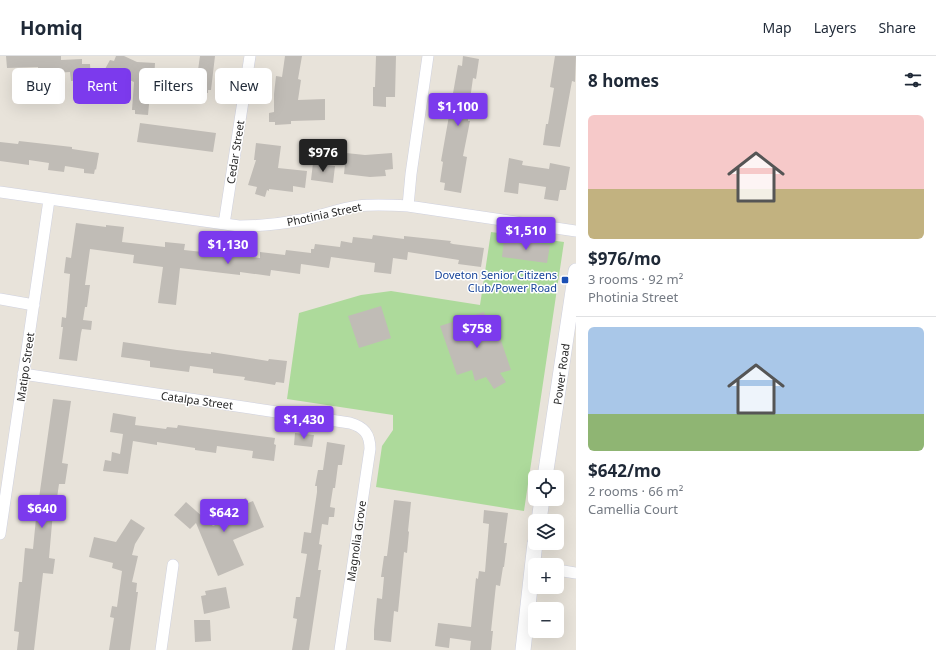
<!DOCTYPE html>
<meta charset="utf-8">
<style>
body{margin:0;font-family:"Noto Sans",sans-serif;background:#f6f6f7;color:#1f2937;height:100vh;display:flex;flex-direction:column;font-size:15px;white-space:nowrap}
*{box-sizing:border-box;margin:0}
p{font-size:13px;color:#747a83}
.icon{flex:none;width:22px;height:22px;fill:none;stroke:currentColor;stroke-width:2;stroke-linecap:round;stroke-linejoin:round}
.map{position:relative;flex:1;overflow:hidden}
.details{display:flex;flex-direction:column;background:#fff;width:360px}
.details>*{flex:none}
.banner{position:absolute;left:12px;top:12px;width:380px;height:36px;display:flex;gap:8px}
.buttons{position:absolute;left:528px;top:414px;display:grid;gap:8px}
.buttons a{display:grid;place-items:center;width:36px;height:36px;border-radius:6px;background:#fff;box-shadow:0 4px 16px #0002;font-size:20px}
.price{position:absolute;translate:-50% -34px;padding:0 9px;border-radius:4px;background:#7c3aed;color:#fff;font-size:13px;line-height:26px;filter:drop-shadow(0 1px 2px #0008)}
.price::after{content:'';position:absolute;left:50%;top:24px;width:12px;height:9px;margin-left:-6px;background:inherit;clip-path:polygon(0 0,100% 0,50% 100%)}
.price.active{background:#222;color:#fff}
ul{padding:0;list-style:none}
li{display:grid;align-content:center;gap:8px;height:212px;padding:0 12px}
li+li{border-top:1px solid #e0e1e3}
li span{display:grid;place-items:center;height:124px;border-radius:6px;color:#555}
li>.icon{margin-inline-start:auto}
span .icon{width:72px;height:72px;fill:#fffc;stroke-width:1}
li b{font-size:17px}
h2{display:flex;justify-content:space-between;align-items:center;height:48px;padding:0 12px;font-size:17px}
.tag{padding:0 14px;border-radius:6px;background:#fff;box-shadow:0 4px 16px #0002;font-size:14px;line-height:36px}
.tag.active{background:#7c3aed;color:#fff}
header{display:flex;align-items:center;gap:24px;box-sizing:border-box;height:56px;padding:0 20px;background:#fff;border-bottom:1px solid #e0e1e3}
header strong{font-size:19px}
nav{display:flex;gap:22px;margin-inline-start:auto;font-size:14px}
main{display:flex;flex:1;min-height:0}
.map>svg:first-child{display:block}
</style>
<header>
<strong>Homiq</strong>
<nav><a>Map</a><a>Layers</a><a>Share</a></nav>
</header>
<main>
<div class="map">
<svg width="576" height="594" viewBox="0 0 576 594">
<rect width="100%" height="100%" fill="#e8e3da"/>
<path fill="#adda9b" d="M491 176 564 186 524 455 376 431 382 390 393 374V359L287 343 299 257 361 239 391 235 480 249Z"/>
<path fill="#c0bcb6" d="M6 0H61V4L82 3V8H90L91 24 71 25 70 16 38 18V11L7 12Z
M116 0H124L137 6 155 7 154 27H151L148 59 135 58V54H132L134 26 105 13 110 4 114 5Z
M200 0H215L211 34H208V37L190 35 193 13 198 14Z
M285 0H302L298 23 301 24 298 44 325 43V64L291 65V68L275 69V66H269V57L274 56V38L276 20 282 21Z
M376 0H396L395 41H386V51L373 50V31H375Z
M463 0 479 3 476 23 473 22 468 58V65H470L463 100 467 101 461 137 444 134 445 127 440 126 443 106 441 105 458 9 462 10Z
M555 0H576L575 26 572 25 560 91 543 89 546 68H548L554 32 550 31Z
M140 67 216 77 213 96 137 86Z
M19 85 72 91V93L99 97 96 114 95 113 94 118 84 117V113L65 110 64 116 48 114 49 107 29 104V109L0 105V86L18 88Z
M256 87 281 90 278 112 307 115 305 132 293 130V136L269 133V135L267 134 265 141 255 138 257 131 248 129 256 104H254Z
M346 97 365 99 392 97 393 113 385 114 386 120 370 121 344 118Z
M509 102 523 105 522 109 549 113 550 107 570 111 566 134H560L558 145 544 143 546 131 519 127 518 138 504 136Z
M313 107 335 110 333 127 311 124Z
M76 167 106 171V169L124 171 122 186 165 191V186L185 188 184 194 260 202V196L285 199 286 194 311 197V193H314L315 188 340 191 341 185 352 187 353 181 372 183 373 179 404 183V180L451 185 450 187 453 188 484 192 481 211 458 208 459 204 408 196 407 204 393 202 391 218 374 216 375 207 331 201 329 212 301 208 300 218 271 214 270 220 240 216V219L180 212 176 249 158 247 163 211 133 207 134 199 90 193 85 229H90L87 251H85L83 264 92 265 91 274 82 273 81 277 77 305 59 303 63 271H61L62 261 66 262 70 218 64 217 66 201 71 202Z
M504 183 550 189 547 207 502 201Z
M381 250 391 282 359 292 348 260Z
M484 256 487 266 494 264 511 314 500 317 506 326 494 333 486 321 475 325 472 314 457 319 440 270Z
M123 286 177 294 211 298V296L268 305 269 303 287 305 284 327 276 326 275 329 244 324 245 321 213 317V313L190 310 189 316 150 311V305L121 301Z
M53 343 71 345 62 407 68 408 65 428H59L55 456H53L49 502 55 503 53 518 43 517 34 594H17L19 576 14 575 19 526H22L25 492 33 493 37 452H34L35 441 39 442Z
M113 357 136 361 135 369 166 373 167 371 177 372 178 369 275 382 274 388 276 389 274 405 252 402 253 395 217 390 216 397 195 394V392L157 386V389L133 385 128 418 103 415 105 404 111 405 112 396 120 398 123 378 110 376Z
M295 377 314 379 312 391 294 389Z
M327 386 345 389 342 409H338L335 432H333L330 451 335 452 334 461H329L328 469 322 468 319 488 322 489 318 514H321L309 594H292L297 563 293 562 296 541H300L307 498 301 497 304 476 311 477 317 436V430H315L318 414H323Z
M246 442 248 447 253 445 264 471 233 484 244 509 218 520 196 467 190 473 174 459 186 446 213 470 234 461 231 454 233 453 231 448Z
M394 444 411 446 408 475 409 476 407 497 404 496 398 556 394 555 391 586 374 584V574L377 542 382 543 384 521H381L384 500H387Z
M484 454 508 457 504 487H507L504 511H503L500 530 496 529 491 575H493L491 594H470L471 585 450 582 449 592 435 590 438 567 471 571 476 522 478 523 479 515 485 516 489 468 483 467Z
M131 463 145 472 135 488 132 499 138 500 132 526 137 527 136 536H138L130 594H109L114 562 110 561 112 550 117 551 122 515 112 512 113 507 89 501 94 481 116 486Z
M226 531 230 552 204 558 201 540 206 539 205 535Z
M194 564H210L211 585 195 586Z"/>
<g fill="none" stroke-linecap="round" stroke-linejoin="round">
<g stroke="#cfd1df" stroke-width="12">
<path id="street" d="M0 136 239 170C260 170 280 168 301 164 320 160 339 153 358 150 374 148 391 149 408 150L576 175
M408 150 411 118 428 0
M224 168 250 0
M0 243 34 249
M23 318 350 367C364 371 370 378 370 393L340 594
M0 478 49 144
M557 514 576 517
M161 594 173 509"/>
</g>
<g stroke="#cfd1df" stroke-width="16">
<path id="secondary" d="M545 421 576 215
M539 465 542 443
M523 594 535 487"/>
</g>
<use href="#street" stroke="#fff" stroke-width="11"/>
<use href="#secondary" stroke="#fff" stroke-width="15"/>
</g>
<rect fill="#1a4fb4" stroke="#fff" stroke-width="1.5" x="561" y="220" width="8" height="8" rx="2"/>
<g text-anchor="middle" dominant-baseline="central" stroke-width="3" stroke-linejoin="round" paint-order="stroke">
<g font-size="11" fill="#272727" stroke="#fff">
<text transform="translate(235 96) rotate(-81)">Cedar Street</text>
<text transform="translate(324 158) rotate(-12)">Photinia Street</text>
<text transform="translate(25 311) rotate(-82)">Matipo Street</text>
<text transform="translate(561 318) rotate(-82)">Power Road</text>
<text transform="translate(197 344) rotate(8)">Catalpa Street</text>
<text transform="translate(356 485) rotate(-82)">Magnolia Grove</text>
</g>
<g font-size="11" fill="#164399" stroke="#fff" text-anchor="end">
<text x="557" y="218">Doveton Senior Citizens<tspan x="557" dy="13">Club/Power Road</tspan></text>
</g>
</g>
</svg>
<div class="buttons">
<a><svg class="icon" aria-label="locate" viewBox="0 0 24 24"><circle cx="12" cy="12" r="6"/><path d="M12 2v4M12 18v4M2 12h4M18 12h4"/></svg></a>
<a><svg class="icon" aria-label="layers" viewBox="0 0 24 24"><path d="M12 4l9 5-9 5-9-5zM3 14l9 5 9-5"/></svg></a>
<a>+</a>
<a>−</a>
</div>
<b class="price" style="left:458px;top:71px">$1,100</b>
<b class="price active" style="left:323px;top:117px">$976</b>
<b class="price" style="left:526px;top:195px">$1,510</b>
<b class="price" style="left:228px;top:209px">$1,130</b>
<b class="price" style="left:477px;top:293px">$758</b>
<b class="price" style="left:304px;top:384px">$1,430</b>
<b class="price" style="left:42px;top:473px">$640</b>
<b class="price" style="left:224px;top:477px">$642</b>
<div class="banner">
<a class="tag">Buy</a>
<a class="tag active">Rent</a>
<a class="tag">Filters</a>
<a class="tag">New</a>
</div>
</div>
<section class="details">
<h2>8 homes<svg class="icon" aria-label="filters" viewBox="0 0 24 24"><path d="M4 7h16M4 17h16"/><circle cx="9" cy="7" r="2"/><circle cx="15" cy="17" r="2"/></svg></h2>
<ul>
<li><span style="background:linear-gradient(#f6c9c9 60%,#c2b280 0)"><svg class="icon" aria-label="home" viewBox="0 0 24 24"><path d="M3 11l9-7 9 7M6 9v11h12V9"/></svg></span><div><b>$976/mo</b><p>3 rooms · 92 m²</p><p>Photinia Street</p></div></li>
<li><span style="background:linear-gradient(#a9c7e8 70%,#8fb573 0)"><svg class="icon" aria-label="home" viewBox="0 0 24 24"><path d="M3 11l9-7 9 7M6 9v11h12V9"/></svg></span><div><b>$642/mo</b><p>2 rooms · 66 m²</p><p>Camellia Court</p></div></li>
</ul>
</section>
</main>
